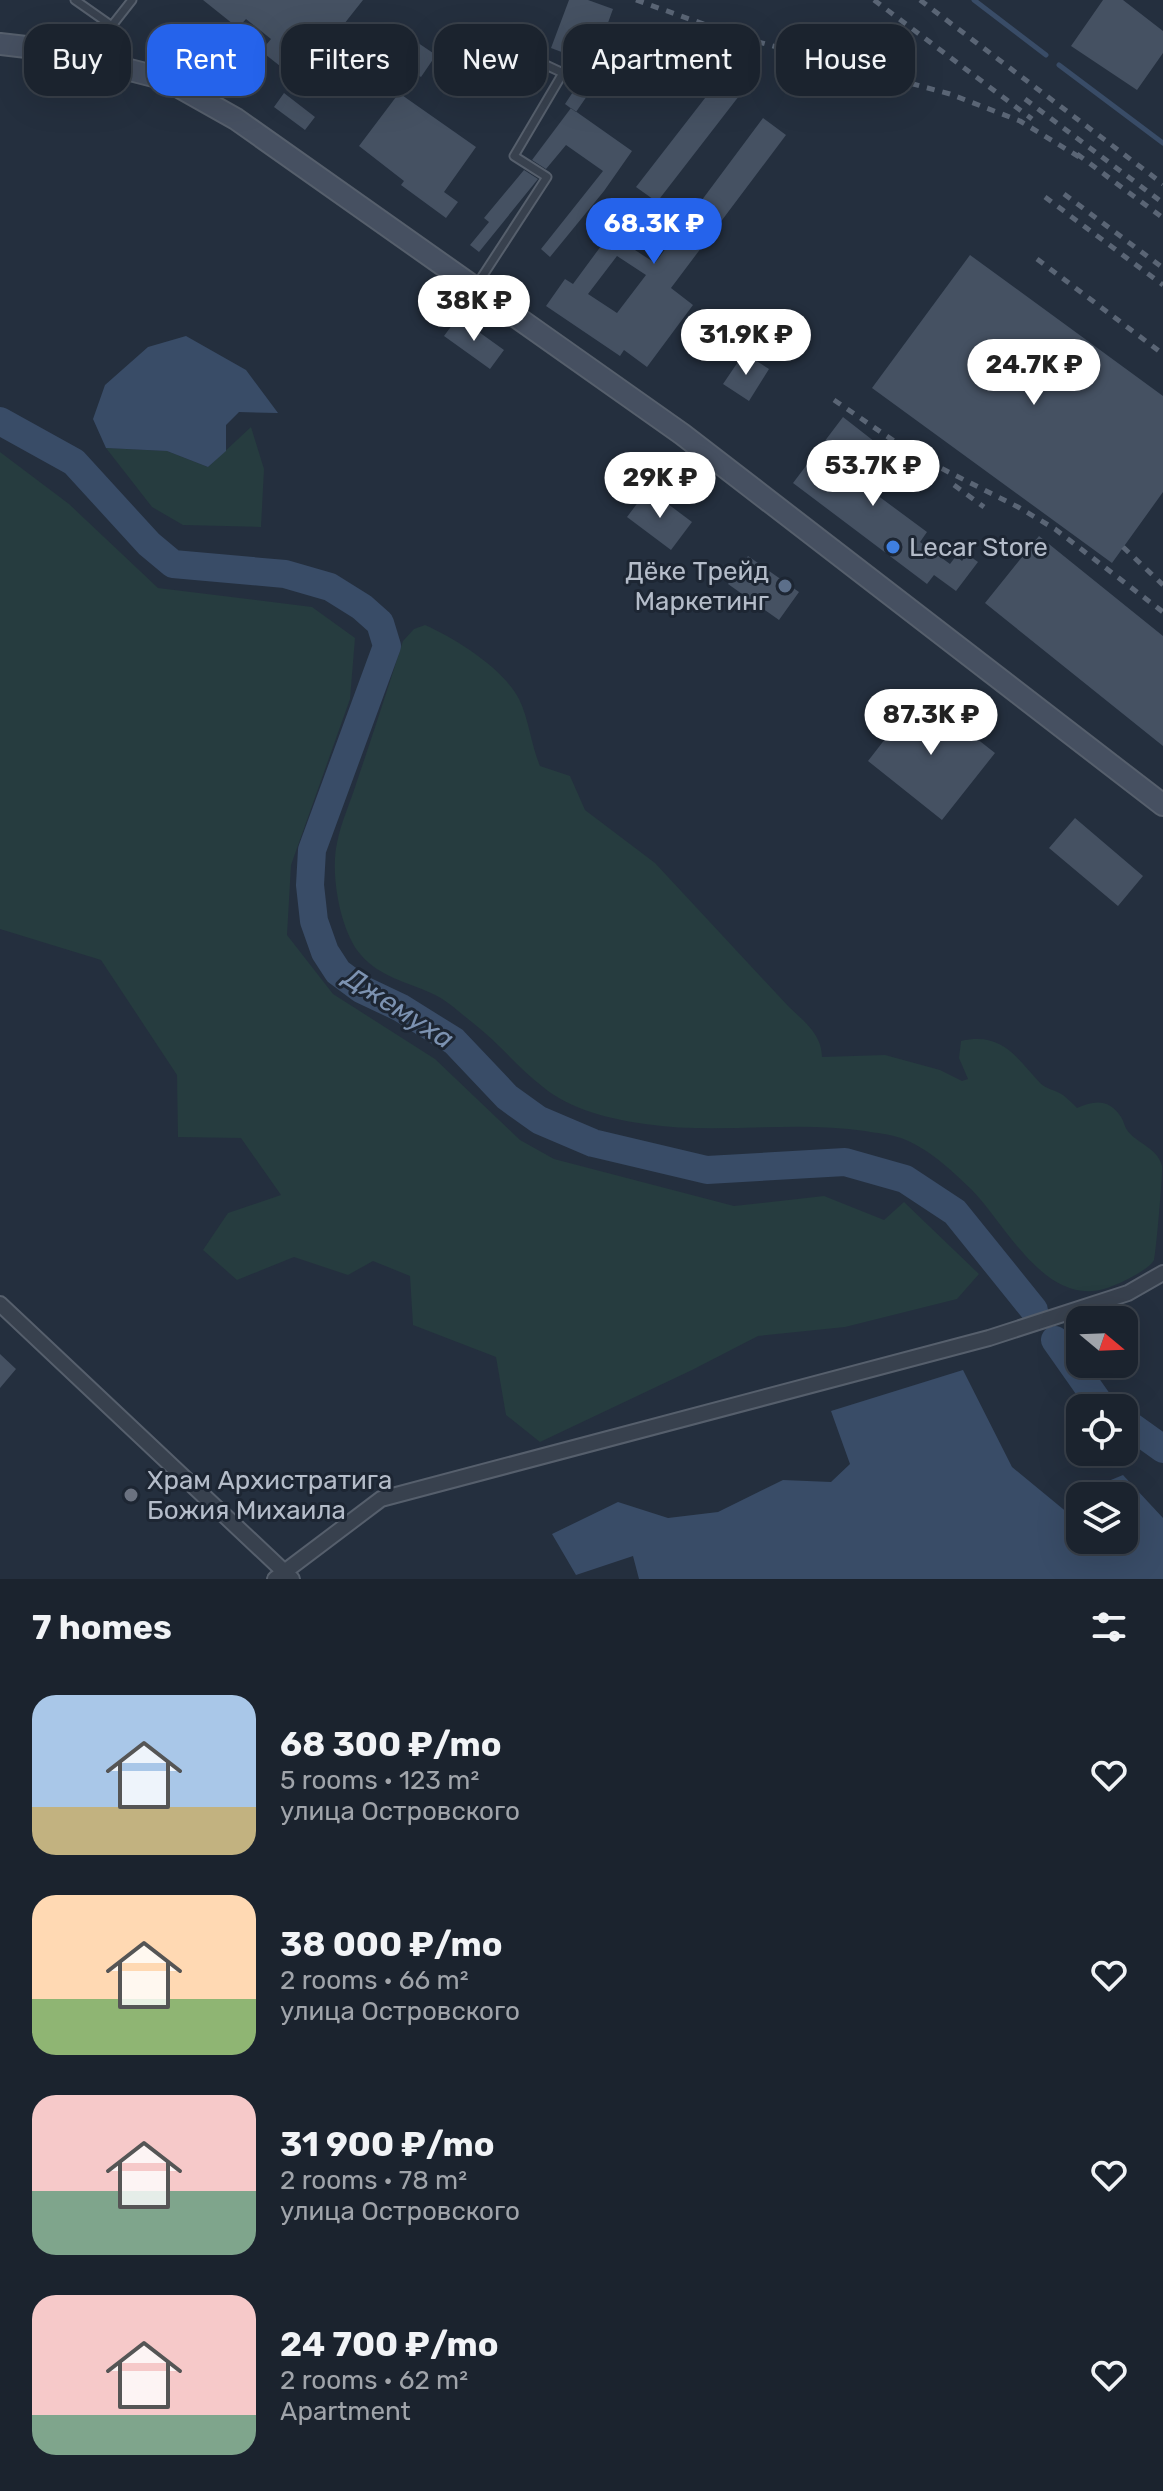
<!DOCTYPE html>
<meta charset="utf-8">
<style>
body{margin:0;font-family:Rubik,sans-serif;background:#242b36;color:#f1f3f6;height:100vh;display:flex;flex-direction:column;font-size:30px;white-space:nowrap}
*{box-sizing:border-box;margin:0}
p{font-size:26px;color:#a0a4aa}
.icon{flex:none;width:44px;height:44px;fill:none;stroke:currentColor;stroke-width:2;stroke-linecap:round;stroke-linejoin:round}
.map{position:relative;height:1579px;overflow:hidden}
.details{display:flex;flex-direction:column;background:#1b232e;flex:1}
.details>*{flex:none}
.top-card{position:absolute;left:24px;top:24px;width:1116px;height:72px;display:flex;gap:16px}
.needle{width:52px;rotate:109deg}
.buttons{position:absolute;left:1066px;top:1306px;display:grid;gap:16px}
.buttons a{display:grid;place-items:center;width:72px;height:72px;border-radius:16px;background:#1b232e;box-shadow:0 8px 32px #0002,0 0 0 2px #39404a;font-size:40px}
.price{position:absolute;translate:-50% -68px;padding:0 18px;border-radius:28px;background:#fff;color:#222;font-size:26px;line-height:52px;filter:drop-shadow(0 2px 4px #0008)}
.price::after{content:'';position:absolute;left:50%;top:48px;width:24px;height:18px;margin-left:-12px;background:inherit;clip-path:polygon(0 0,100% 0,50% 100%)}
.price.on{background:#2563eb;color:#fff}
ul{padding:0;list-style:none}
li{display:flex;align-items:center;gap:24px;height:200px;padding:0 32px}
li span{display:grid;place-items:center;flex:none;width:224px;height:160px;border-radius:24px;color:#555}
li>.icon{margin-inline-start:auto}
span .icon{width:96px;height:96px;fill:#fffc;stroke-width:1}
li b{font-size:34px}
h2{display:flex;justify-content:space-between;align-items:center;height:96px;padding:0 32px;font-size:34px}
.pill{padding:0 28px;border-radius:24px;background:#1b232e;box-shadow:0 8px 32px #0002,0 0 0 2px #39404a;font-size:28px;line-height:72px}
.pill.on{background:#2563eb;color:#fff}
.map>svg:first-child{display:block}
</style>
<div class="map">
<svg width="1163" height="1579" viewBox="0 0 1163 1579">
<rect width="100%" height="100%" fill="#242f3e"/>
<path fill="#263c3f" d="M251 427 264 469 261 527 183 525 152 507 106 448 167 451 208 467Z
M0 452 69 504 158 588 312 607 355 638 350 699 291 865 287 935 333 994 435 1059 520 1140 554 1159 734 1206 824 1196 884 1220 904 1202 979 1274 957 1299 845 1327 758 1336 692 1370 540 1442 506 1415 496 1357 413 1325 410 1276 373 1261 348 1275 294 1257 237 1280 203 1250 228 1213 281 1195 241 1138 178 1137 177 1075 101 960 0 929Z
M425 625C456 639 503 668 519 699 529 719 531 745 540 766L570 776 585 810 655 863 789 1007C804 1021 822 1035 822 1057L885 1055 940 1070 962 1081 968 1079 959 1058 961 1041C1002 1032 1015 1056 1040 1083 1046 1089 1055 1090 1063 1095 1068 1099 1073 1104 1077 1108 1095 1100 1109 1099 1121 1117 1124 1121 1124 1126 1127 1130 1137 1144 1157 1147 1162 1166 1163 1173 1156 1254 1154 1260 1148 1271 1115 1286 1104 1289 1044 1306 1004 1222 971 1189 950 1169 928 1148 901 1138 889 1134 876 1133 865 1131 792 1120 718 1135 645 1124 610 1119 571 1110 543 1087 518 1068 498 1042 473 1023 460 1013 446 999 431 993 407 982 380 977 361 955 340 931 330 874 337 843 341 822 351 801 357 781 373 734 388 688 403 641L414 629Z"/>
<path fill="#394c67" d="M186 336 246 370 278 413 239 412 226 425V451L208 467 167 451 106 448 93 419 105 385 148 347Z
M963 1370 1012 1467 1080 1523V1540H1124V1496H1100L1101 1484 1123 1475 1163 1518V1579H639L633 1556 576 1575 552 1534 618 1502 668 1518 718 1512 783 1480 831 1482 850 1464 831 1411Z"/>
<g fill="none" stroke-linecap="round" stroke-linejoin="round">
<path stroke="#394c67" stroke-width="5" d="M974 0 1046 55
M1059 65 1163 143"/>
<path stroke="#394c67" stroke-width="28" d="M0 421 74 462 149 544 173 564 285 574 330 587 362 607 380 623 387 646 312 850 310 885 314 921 325 952 338 972 361 989 401 1008 454 1041 507 1097 539 1120 593 1143 707 1170 845 1162 905 1179 955 1212 1034 1310
M1055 1340 1100 1404 1105 1408
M1124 1421 1163 1449"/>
</g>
<path fill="#455162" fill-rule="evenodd" d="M203 0H363L299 81 261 51 271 39 246 19 238 28Z
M569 0H588L613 9 593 64 551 48Z
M1103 0H1123L1163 31V53L1137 90 1071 46Z
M387 22 436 55 421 77 372 44Z
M584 75 596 83 576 112 565 104Z
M719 80 739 96 657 202 636 187Z
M284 93 315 117 305 130 274 107Z
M399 93 476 147 444 192 458 202 446 218 401 185 404 181 359 146Z
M571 108 632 151 604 191 550 257 541 249 603 171 566 145 546 169 532 160Z
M763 118 786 135 671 288 693 305 647 367 624 350 620 356 546 306 565 279 573 284 601 246 597 243 621 207 635 220 618 239 655 263ZM617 256 646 275 617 313 588 294Z
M524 170 538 179 479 252 470 245 489 222 484 218Z
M970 255 1163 396V492L1112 563 872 388Z
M458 317 504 350 490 369 444 336Z
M744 353 769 369 749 401 723 384Z
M843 417 875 442 850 475 927 532 920 542 950 564 956 556 962 561 967 554 978 562 956 591 934 575 927 584 793 483Z
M648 489 692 522 671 550 627 517Z
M1039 536 1163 636V746L985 603Z
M748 556 799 592 779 620 728 584Z
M920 694 995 753 942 820 868 761Z
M1075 818 1143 876 1118 906 1049 848Z
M0 1354 16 1369 0 1388Z"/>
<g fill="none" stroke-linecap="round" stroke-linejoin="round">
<g stroke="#565f6c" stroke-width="11">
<path id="lane" d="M75 0 112 26
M88 56 132 0
M476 286 547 177 514 156 563 73 503 45"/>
</g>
<g stroke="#565f6c" stroke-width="18">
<path id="street" d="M0 1304 292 1579
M275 1579 381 1499 989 1338 1128 1293 1163 1273"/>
</g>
<g stroke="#565f6c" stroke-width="24">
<path id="secondary" d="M0 44 52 50 165 79 236 119 682 434 1163 805"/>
</g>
<use href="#lane" stroke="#38414e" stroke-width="7"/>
<use href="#street" stroke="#38414e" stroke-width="14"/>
<use href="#secondary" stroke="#465061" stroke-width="20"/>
<path stroke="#5a6575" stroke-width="5" stroke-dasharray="8 8" stroke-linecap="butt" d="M636 0 740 37 950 94 1020 121 1084 160
M874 0 1032 119
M920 0 1163 184
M1025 99 1163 203
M1077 154 1163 218
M1064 194 1163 268
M1045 197 1163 285
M1037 259 1163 354
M834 400 913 454 1018 507 1055 529 1163 612
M954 485 984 507
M1123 547 1163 585"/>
</g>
<circle fill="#3f7fe0" stroke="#1d2633" stroke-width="3" cx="893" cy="547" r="8"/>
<circle fill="#5c6f8a" stroke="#1d2633" stroke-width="3" cx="785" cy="586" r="8"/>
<circle fill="#6b7280" stroke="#1d2633" stroke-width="3" cx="131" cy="1495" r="8"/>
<g text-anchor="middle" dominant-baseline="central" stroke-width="6" stroke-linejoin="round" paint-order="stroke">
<g font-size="26" fill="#b4bcc9" stroke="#1d2633" text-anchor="start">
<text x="909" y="547">Lecar Store</text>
<text x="769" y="571" text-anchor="end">Дёке Трейд<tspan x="769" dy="30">Маркетинг</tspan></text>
<text x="147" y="1480">Храм Архистратига<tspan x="147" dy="30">Божия Михаила</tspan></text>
</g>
<g font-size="28" font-style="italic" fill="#7c92b1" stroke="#1d2633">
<text transform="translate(399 1008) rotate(33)">Джемуха</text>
</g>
</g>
</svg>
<div class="buttons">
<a><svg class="needle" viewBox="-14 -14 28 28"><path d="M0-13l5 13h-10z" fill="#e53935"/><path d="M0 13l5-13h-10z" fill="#a0a4aa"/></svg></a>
<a><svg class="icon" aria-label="locate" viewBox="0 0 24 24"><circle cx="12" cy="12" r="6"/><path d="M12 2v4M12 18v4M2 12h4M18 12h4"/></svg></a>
<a><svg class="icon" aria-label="layers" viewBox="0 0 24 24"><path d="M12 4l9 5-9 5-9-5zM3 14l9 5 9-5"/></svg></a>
</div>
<b class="price on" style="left:654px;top:266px">68.3K ₽</b>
<b class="price" style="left:474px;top:343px">38K ₽</b>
<b class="price" style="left:746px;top:377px">31.9K ₽</b>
<b class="price" style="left:1034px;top:407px">24.7K ₽</b>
<b class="price" style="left:873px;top:508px">53.7K ₽</b>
<b class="price" style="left:660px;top:520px">29K ₽</b>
<b class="price" style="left:931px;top:757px">87.3K ₽</b>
<div class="top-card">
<a class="pill">Buy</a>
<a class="pill on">Rent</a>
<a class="pill">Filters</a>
<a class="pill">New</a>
<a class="pill">Apartment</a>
<a class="pill">House</a>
</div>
</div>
<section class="details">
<h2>7 homes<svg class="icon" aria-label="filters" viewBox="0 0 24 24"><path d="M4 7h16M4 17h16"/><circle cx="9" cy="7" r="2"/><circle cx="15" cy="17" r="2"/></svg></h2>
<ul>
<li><span style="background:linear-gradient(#a9c7e8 70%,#c2b280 0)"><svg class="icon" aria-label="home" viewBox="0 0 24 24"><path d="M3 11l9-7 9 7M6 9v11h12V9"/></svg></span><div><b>68 300 ₽/mo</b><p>5 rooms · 123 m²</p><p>улица Островского</p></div><svg class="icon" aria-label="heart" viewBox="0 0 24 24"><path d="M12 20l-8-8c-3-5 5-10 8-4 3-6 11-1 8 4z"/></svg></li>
<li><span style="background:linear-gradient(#ffd9b3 65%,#8fb573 0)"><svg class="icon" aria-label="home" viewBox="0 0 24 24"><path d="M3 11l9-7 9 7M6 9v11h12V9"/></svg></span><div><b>38 000 ₽/mo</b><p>2 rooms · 66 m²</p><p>улица Островского</p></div><svg class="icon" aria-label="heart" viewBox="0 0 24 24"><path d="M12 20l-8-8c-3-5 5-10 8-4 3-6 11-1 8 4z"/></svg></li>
<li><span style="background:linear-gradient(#f6c9c9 60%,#7fa58c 0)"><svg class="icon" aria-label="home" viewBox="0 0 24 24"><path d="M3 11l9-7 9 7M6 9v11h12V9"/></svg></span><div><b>31 900 ₽/mo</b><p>2 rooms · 78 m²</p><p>улица Островского</p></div><svg class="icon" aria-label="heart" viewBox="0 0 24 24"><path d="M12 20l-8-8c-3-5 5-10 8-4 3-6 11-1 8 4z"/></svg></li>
<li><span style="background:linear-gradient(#f6c9c9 75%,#7fa58c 0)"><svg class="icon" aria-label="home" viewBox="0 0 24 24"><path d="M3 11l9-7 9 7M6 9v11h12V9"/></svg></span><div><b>24 700 ₽/mo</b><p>2 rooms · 62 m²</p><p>Apartment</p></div><svg class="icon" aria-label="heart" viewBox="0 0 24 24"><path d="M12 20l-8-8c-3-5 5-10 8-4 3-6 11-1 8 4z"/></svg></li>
</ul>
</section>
